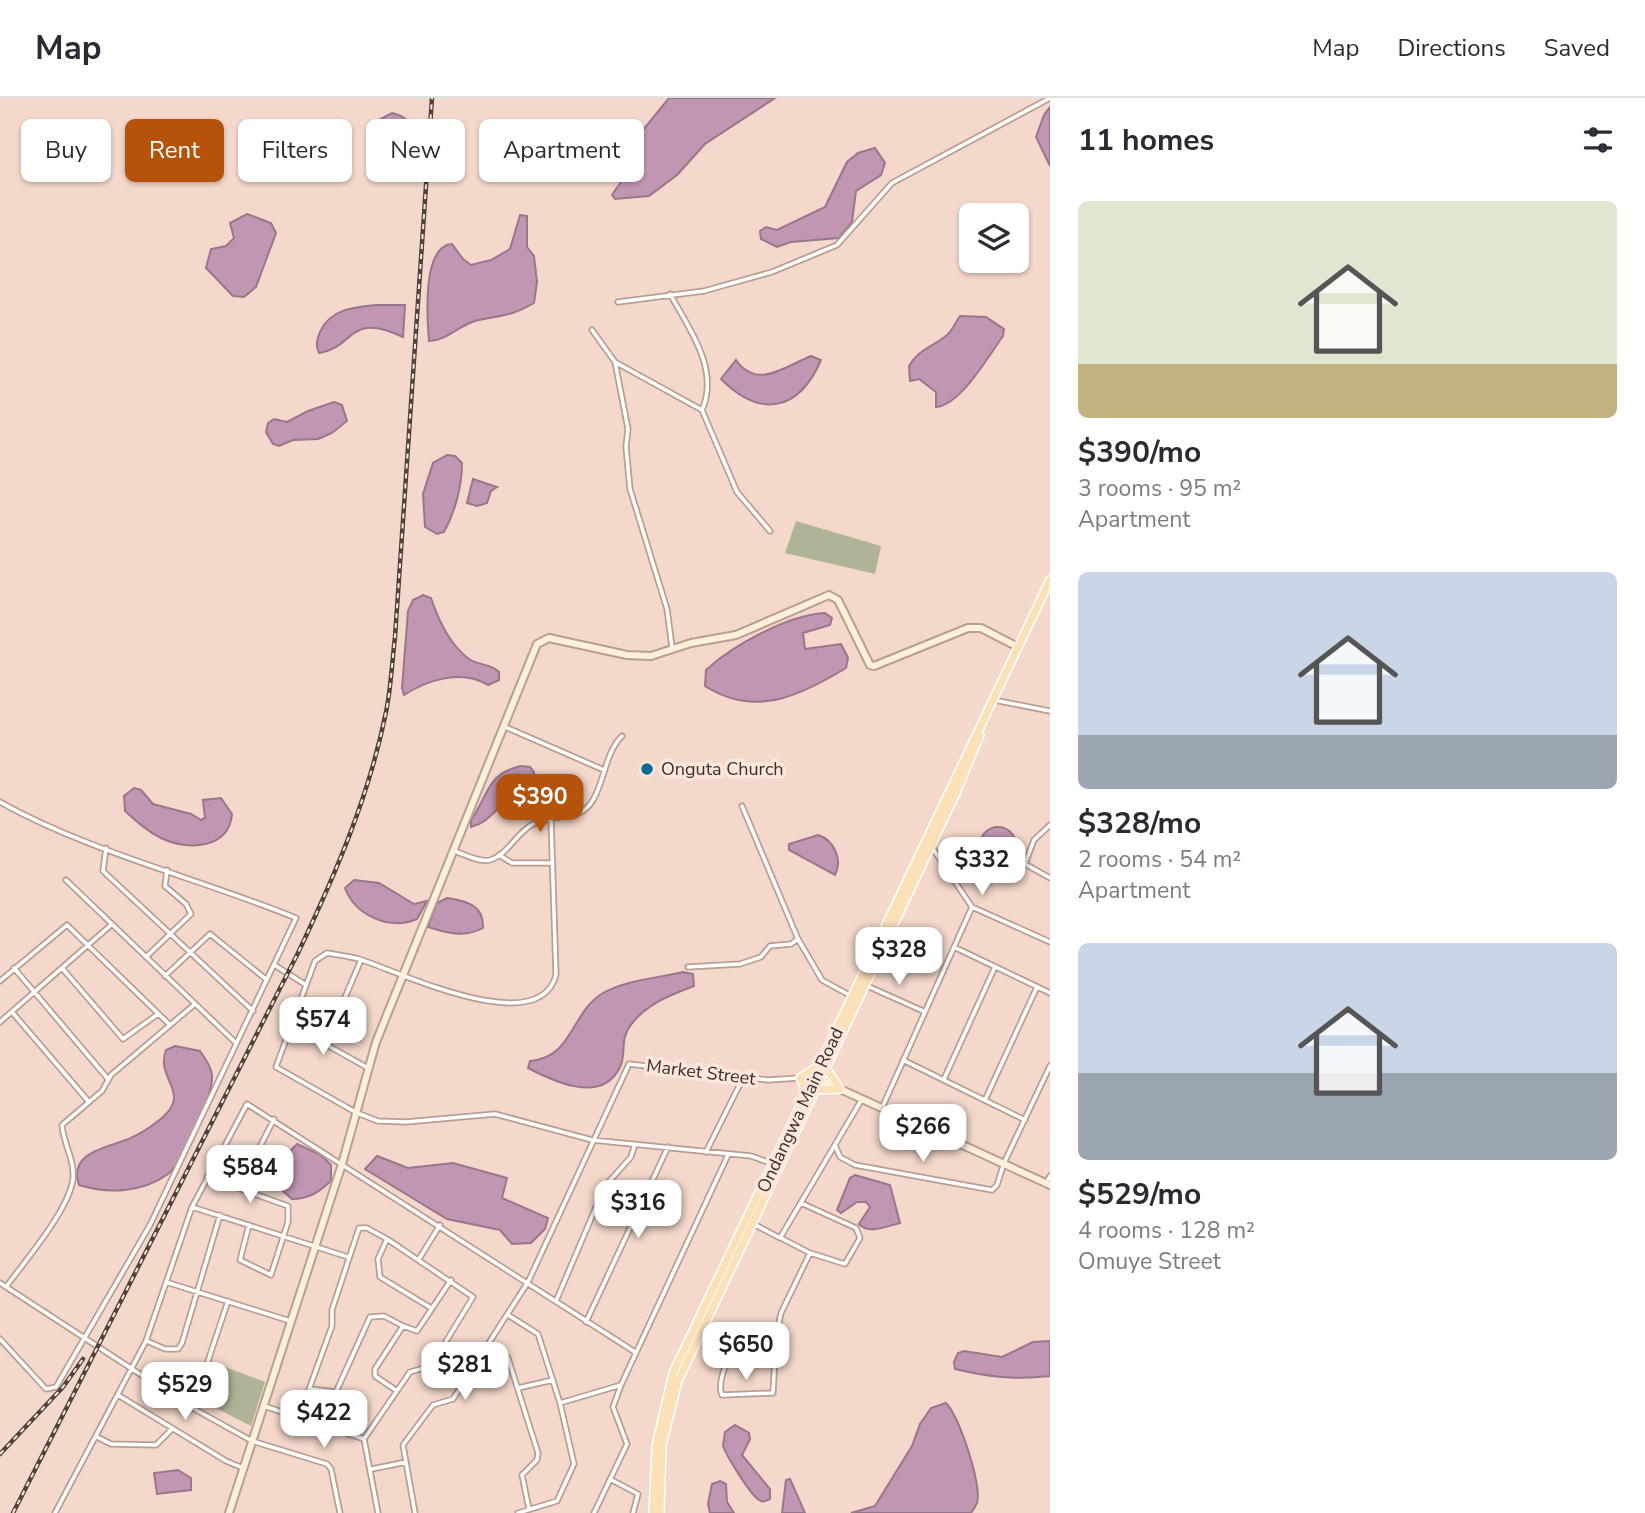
<!DOCTYPE html>
<meta charset="utf-8">
<style>
body{margin:0;font-family:"Nunito Sans",sans-serif;background:#f7f7f7;color:#2b2b33;height:100vh;display:flex;flex-direction:column;font-size:26px;white-space:nowrap}
*{box-sizing:border-box;margin:0}
p{font-size:23px;color:#7c7c81}
.icon{flex:none;width:38px;height:38px;fill:none;stroke:currentColor;stroke-width:2;stroke-linecap:round;stroke-linejoin:round}
.map{position:relative;flex:1;overflow:hidden}
.details{display:flex;flex-direction:column;background:#fff;width:595px}
.details>*{flex:none}
.top-card{position:absolute;left:21px;top:21px;width:665px;height:63px;display:flex;gap:14px}
.fabs{position:absolute;left:959px;top:105px;display:grid;gap:14px}
.fabs a{display:grid;place-items:center;width:70px;height:70px;border-radius:10px;background:#fff;box-shadow:0 2px 5px #0004;font-size:35px}
.price{position:absolute;translate:-50% -60px;padding:0 16px;border-radius:14px;background:#fff;color:#222;font-size:23px;line-height:46px;filter:drop-shadow(0 2px 4px #0008)}
.price::after{content:'';position:absolute;left:50%;top:42px;width:21px;height:16px;margin-left:-10px;background:inherit;clip-path:polygon(0 0,100% 0,50% 100%)}
.price.selected{background:#b45309;color:#fff}
ul{padding:0;list-style:none}
li{display:grid;align-content:center;gap:14px;height:371px;padding:0 28px}
li span{display:grid;place-items:center;height:217px;border-radius:10px;color:#555}
li>.icon{margin-inline-start:auto}
span .icon{width:126px;height:126px;fill:#fffc;stroke-width:1}
li b{font-size:30px}
h2{display:flex;justify-content:space-between;align-items:center;height:84px;padding:0 28px;font-size:30px}
.pill{padding:0 24px;border-radius:10px;background:#fff;box-shadow:0 2px 5px #0004;font-size:24px;line-height:63px}
.pill.selected{background:#b45309;color:#fff}
header{display:flex;align-items:center;gap:42px;box-sizing:border-box;height:98px;padding:0 35px;background:#fff;border-bottom:2px solid #e1e1e2}
header strong{font-size:33px}
nav{display:flex;gap:38px;margin-inline-start:auto;font-size:24px}
main{display:flex;flex:1;min-height:0}
.map>svg:first-child{display:block}
</style>
<header>
<strong>Map</strong>
<nav><a>Map</a><a>Directions</a><a>Saved</a></nav>
</header>
<main>
<div class="map">
<svg width="1050" height="1415" viewBox="0 0 1050 1415">
<rect width="100%" height="100%" fill="#f4d8cb"/>
<path fill="#b0b496" d="M796 423 881 448 875 476 785 455Z
M212 1264 265 1284 251 1328 200 1302Z"/>
<path fill="#c196b3" stroke="#98778a" stroke-width="2" d="M669 0H775L705 46 677 77 649 98 615 101 612 97 628 74 634 43Z
M1050 9V68L1036 39 1044 17Z
M392 15C418 20 419 49 407 69L390 73C376 68 368 38 373 25Z
M875 50 885 65 881 77 856 93 852 124 839 140 791 144 777 149 761 141 760 133 766 129 777 132 825 109 847 64 858 55Z
M247 116 271 125 276 135 256 189 244 199 233 198 206 170 211 151 226 148 234 140 230 125Z
M520 117 527 118V149L534 158 537 184 534 205C510 219 500 217 475 223 458 228 446 243 429 243 427 219 422 148 452 146L463 161 471 167 491 162 510 151Z
M377 207H405L403 239C348 213 356 249 319 255 315 248 317 241 320 234 330 211 354 209 377 207Z
M960 218 986 219 1004 231 1003 238C989 257 961 307 936 309V294L919 281 910 283 909 268C918 252 930 250 943 240 953 234 954 226 960 218Z
M811 258 821 262C799 313 761 321 721 281L736 262C757 292 784 269 811 258Z
M334 304 342 307 347 323 332 335 318 341 293 342 279 348 273 346 266 334 268 325 274 321 287 324 308 313Z
M447 357 455 358 462 365C462 388 455 414 444 434L437 436 425 429 423 396 433 365Z
M473 381 497 389 491 393 487 405 477 408 467 405Z
M423 497 431 500C438 521 450 547 469 561 479 568 490 565 499 574V582L488 587C462 571 427 582 404 597L402 590 408 513 413 502Z
M825 515 832 520 830 527 803 535 805 551 841 546 848 560 846 570C800 598 755 620 705 588L706 572C733 547 788 517 825 515Z
M521 668 530 669 534 674 533 689C519 704 510 701 499 710 489 719 485 725 471 729V722C489 697 486 676 521 668Z
M134 690 141 692 153 706 191 716 201 722 205 720 203 702 221 700 232 716C229 751 188 753 161 740 147 733 136 723 125 713L124 698Z
M980 747a18 18 0 1 1 36 0a18 18 0 1 1-36 0Z
M818 737C834 742 843 762 835 777L789 752V746Z
M354 782 379 785 414 806 427 803 417 821C389 833 355 817 345 790Z
M447 800C467 803 484 807 483 830 465 840 447 835 428 829L437 805Z
M683 874 693 876 694 888C670 897 646 906 630 928 619 944 627 955 620 969 602 1007 553 983 528 970L530 963C573 960 571 914 603 895 626 882 658 880 683 874Z
M175 948 200 953C205 960 211 968 212 977 214 995 182 1065 168 1076 142 1095 108 1096 79 1087 69 1058 99 1051 120 1044 134 1040 151 1029 162 1020 192 994 155 981 166 952Z
M297 1046 321 1057 331 1067V1083C319 1094 309 1101 292 1101L277 1088 280 1063Z
M377 1058 408 1070 453 1065 507 1080 502 1100 548 1120 545 1131 531 1145 512 1146 500 1132 447 1121 365 1071Z
M855 1077 890 1087 900 1125C887 1128 869 1137 859 1126L870 1109 866 1104H857L841 1115 837 1112 850 1080Z
M1050 1243V1278C1016 1282 988 1279 955 1271L954 1264 958 1255 964 1253 1002 1259 1033 1244Z
M946 1305C959 1317 982 1387 977 1405 975 1409 973 1412 971 1415H851L875 1408 912 1348 920 1326 931 1310Z
M735 1327 749 1335 750 1341 742 1357 770 1391V1401C765 1403 763 1405 759 1402 750 1396 727 1359 723 1348L725 1334Z
M178 1372 191 1380V1392L157 1396 154 1375Z
M790 1381 805 1415H782L786 1382Z
M720 1383 726 1386 727 1404 734 1415H710L708 1406 712 1386Z"/>
<g fill="none" stroke-linecap="round" stroke-linejoin="round">
<g stroke="#b99e92" stroke-width="7">
<path id="street" d="M670 196C689 230 720 272 702 312
M618 204 704 193 772 174 837 147 892 85 1050 0
M592 232 615 264 702 312 737 394 770 433
M615 264 628 331 626 349 630 391 667 511 672 549
M994 602 1050 613
M503 628 604 672
M0 704C89 754 201 781 296 820L150 1127 56 1289 46 1291 0 1241
M742 708 798 841 822 882 851 898
M551 721 556 877C539 943 398 873 359 861 349 858 338 857 327 855L315 863 276 969 357 1015 378 1023 406 1024 495 1016 592 1042 751 1058 773 1066
M1050 727 1034 742 1025 766 1050 780
M931 748 972 809 1050 844
M106 750 103 773 253 913
M454 753C464 756 480 765 490 762 508 757 517 733 535 725 555 715 580 725 593 702 605 682 605 655 622 638
M499 757 512 765H551
M66 782 236 945
M954 849 1050 895
M146 859 191 816 186 806 165 788 167 772
M276 868 306 887
M688 869 740 866 761 859 770 848 791 846 798 841
M14 870 108 981
M62 870 123 941 158 916
M165 878 210 836 267 882
M0 883 67 827 170 927
M865 887 923 913
M12 914 89 1004
M0 924 111 827
M291 927 368 970
M325 946 361 862
M903 962 1025 1022
M944 981 995 869
M985 1002 1037 889
M882 1010 972 809
M835 1047 840 1059 855 1067 992 1092 997 1087 1004 1065 1050 968
M706 1054 743 980
M207 1079 288 1108V1124L271 1177 240 1162 249 1127
M1046 1085 1050 1078
M239 1090 274 1021
M192 1109 348 1159
M748 1123 780 1140 862 1001
M781 1140 810 1155
M419 1161 440 1127
M166 1184 290 1223
M0 1185 189 1308 252 1343 327 1366 331 1371 340 1415
M6 1189C25 1163 69 1112 73 1081 75 1062 63 1045 62 1027L102 993 111 977 195 906
M556 1203 605 1088 631 1059 635 1046
M508 1217 538 1236 560 1305 574 1366 557 1403 518 1415
M586 1224 668 1049
M753 1239H776L773 1295 722 1297C716 1284 730 1255 738 1243Z
M776 1239 781 1215 810 1155 845 1166 860 1140 856 1130 801 1105
M147 1243 165 1251H178L182 1245 220 1117
M488 1246 508 1260 538 1355 537 1362 522 1377 529 1411
M439 1256 469 1276
M518 1290 553 1282
M310 1291 336 1294 370 1219 384 1218 403 1228
M397 1293 375 1278V1271L403 1228 417 1233 451 1182
M118 1297 226 1363 243 1370
M560 1305 621 1287
M189 1308 200 1287 228 1203
M264 1308 364 1341
M299 1319 332 1228V1212L359 1130H367L387 1141 378 1161 380 1179 431 1210
M97 1339 111 1346 156 1347 172 1331
M364 1341 410 1274 431 1268 473 1199 387 1141
M364 1341 378 1415
M372 1371 406 1364
M610 1381 638 1396 633 1415
M55 1415 146 1243 192 1109 247 1006 635 1254
M415 1415 403 1347 433 1307 453 1301 528 1184 629 966 768 982 814 979
M594 1415 627 1346 613 1309 621 1287 728 1057"/>
</g>
<g stroke="#b99e92" stroke-width="10">
<path id="secondary" d="M816 980 1050 1087
M229 1415 342 1066 376 944 537 546 549 540 627 557 651 558 691 545 736 537 829 497 838 502 870 567 874 568 968 530H981L1018 549"/>
</g>
<g stroke="#fff" stroke-width="10">
<path id="primary" d="M826 970 840 991
M816 992 839 991
M807 994 800 980 820 967
M653 1415 656 1348 673 1275 1050 482
M660 1415 662 1347 678 1283 956 695 980 637"/>
</g>
<use href="#street" stroke="#fff" stroke-width="3.5"/>
<use href="#secondary" stroke="#fdf0db" stroke-width="6"/>
<use href="#primary" stroke="#fbe1b7" stroke-width="7"/>
<g stroke="#4e423c" stroke-width="4.5">
<path id="rail" d="M0 1356 63 1289 83 1261
M13 1415 298 855C335 777 369 699 386 614 391 590 392 564 395 539L432 0"/>
</g>
<use href="#rail" stroke="#fde6dc" stroke-width="2" stroke-dasharray="5" stroke-linecap="butt"/>
</g>
<circle fill="#096998" stroke="#fde6dc" stroke-width="2.5" cx="647" cy="671" r="7"/>
<g text-anchor="middle" dominant-baseline="central" stroke-width="7" stroke-linejoin="round" paint-order="stroke">
<g font-size="18" fill="#3a302b" stroke="#fde6dc" text-anchor="start">
<text x="661" y="671">Onguta Church</text>
</g>
<g font-size="18" fill="#3a302b" stroke="#fde6dc">
<text transform="translate(701 974) rotate(7)">Market Street</text>
<text transform="translate(800 1012) rotate(-65)">Ondangwa Main Road</text>
</g>
</g>
</svg>
<div class="fabs">
<a><svg class="icon" aria-label="layers" viewBox="0 0 24 24"><path d="M12 4l9 5-9 5-9-5zM3 14l9 5 9-5"/></svg></a>
</div>
<b class="price selected" style="left:540px;top:736px">$390</b>
<b class="price" style="left:982px;top:799px">$332</b>
<b class="price" style="left:899px;top:889px">$328</b>
<b class="price" style="left:323px;top:959px">$574</b>
<b class="price" style="left:923px;top:1066px">$266</b>
<b class="price" style="left:250px;top:1107px">$584</b>
<b class="price" style="left:638px;top:1142px">$316</b>
<b class="price" style="left:746px;top:1284px">$650</b>
<b class="price" style="left:465px;top:1304px">$281</b>
<b class="price" style="left:185px;top:1324px">$529</b>
<b class="price" style="left:324px;top:1352px">$422</b>
<div class="top-card">
<a class="pill">Buy</a>
<a class="pill selected">Rent</a>
<a class="pill">Filters</a>
<a class="pill">New</a>
<a class="pill">Apartment</a>
</div>
</div>
<section class="details">
<h2>11 homes<svg class="icon" aria-label="filters" viewBox="0 0 24 24"><path d="M4 7h16M4 17h16"/><circle cx="9" cy="7" r="2"/><circle cx="15" cy="17" r="2"/></svg></h2>
<ul>
<li><span style="background:linear-gradient(#dfe7d0 75%,#c2b280 0)"><svg class="icon" aria-label="home" viewBox="0 0 24 24"><path d="M3 11l9-7 9 7M6 9v11h12V9"/></svg></span><div><b>$390/mo</b><p>3 rooms · 95 m²</p><p>Apartment</p></div></li>
<li><span style="background:linear-gradient(#c9d6e8 75%,#9aa5b1 0)"><svg class="icon" aria-label="home" viewBox="0 0 24 24"><path d="M3 11l9-7 9 7M6 9v11h12V9"/></svg></span><div><b>$328/mo</b><p>2 rooms · 54 m²</p><p>Apartment</p></div></li>
<li><span style="background:linear-gradient(#c9d6e8 60%,#9aa5b1 0)"><svg class="icon" aria-label="home" viewBox="0 0 24 24"><path d="M3 11l9-7 9 7M6 9v11h12V9"/></svg></span><div><b>$529/mo</b><p>4 rooms · 128 m²</p><p>Omuye Street</p></div></li>
</ul>
</section>
</main>
